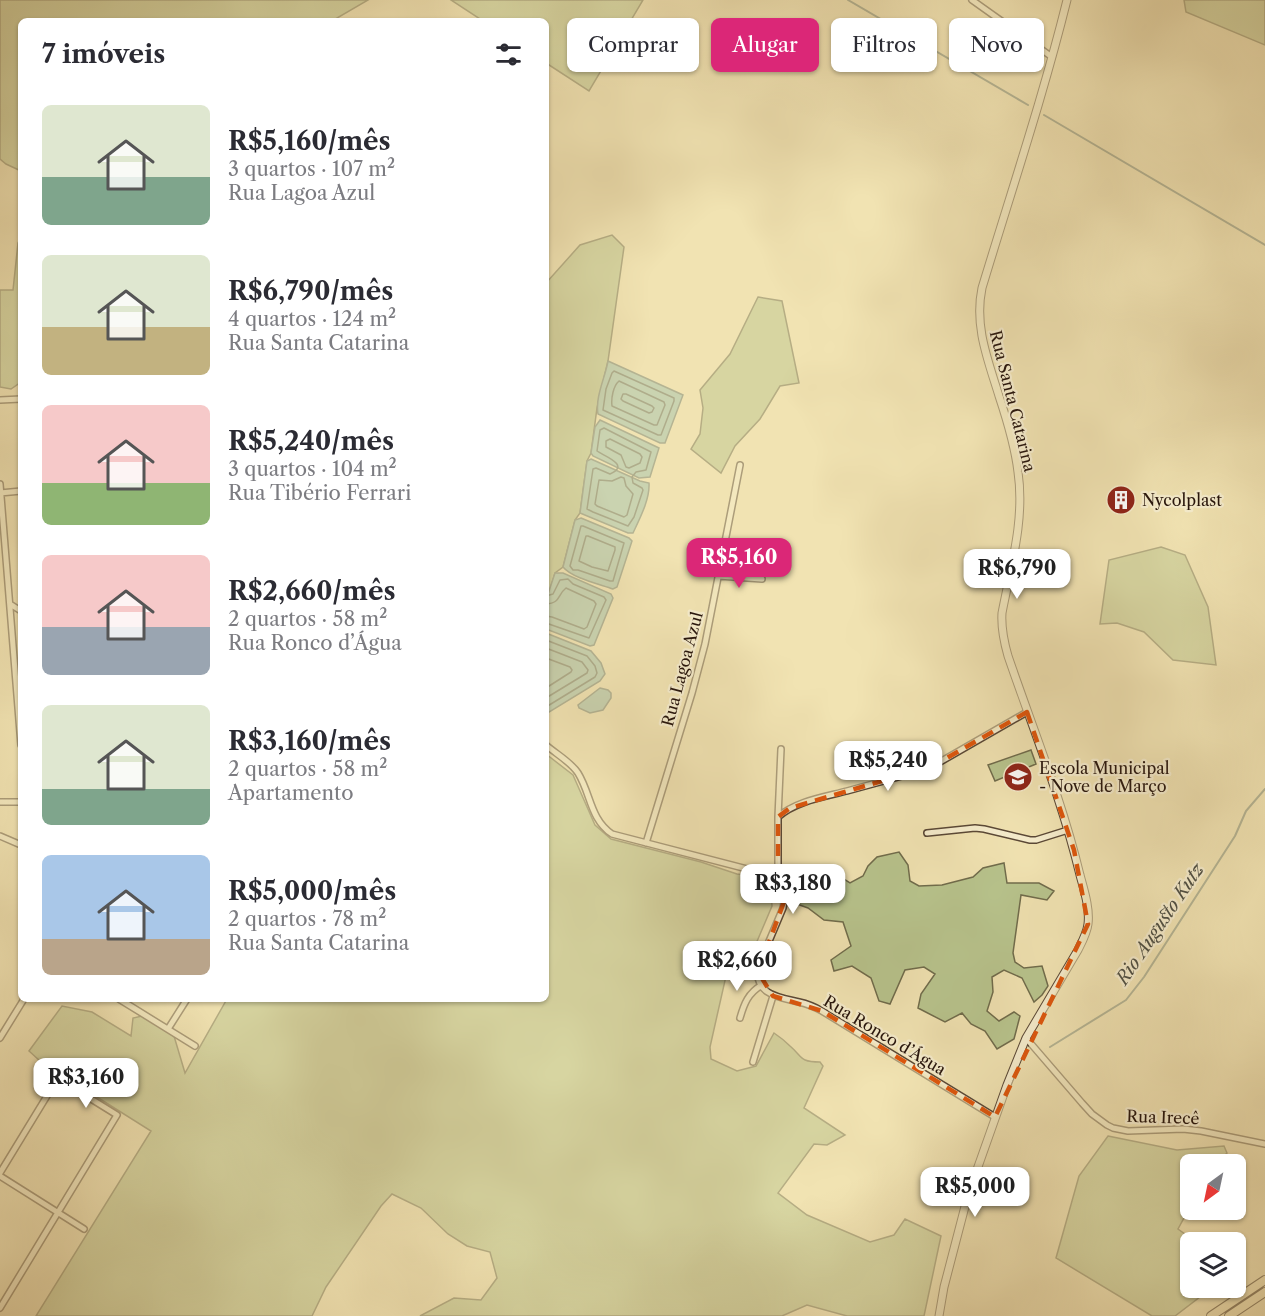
<!DOCTYPE html>
<html lang="pt">
<meta charset="utf-8">
<style>
body{margin:0;font-family:"Libre Caslon Text",serif;background:#f2f2f3;color:#2b2b33;height:100vh;display:flex;flex-direction:column;font-size:22px;white-space:nowrap}
*{box-sizing:border-box;margin:0}
p{font-size:20px;color:#7c7c81}
.icon{flex:none;width:33px;height:33px;fill:none;stroke:currentColor;stroke-width:2;stroke-linecap:round;stroke-linejoin:round}
.map{position:relative;flex:1;overflow:hidden}
.drawer{position:absolute;left:18px;top:18px;width:531px;height:984px;display:flex;flex-direction:column;background:#fff;border-radius:9px;box-shadow:0 2px 4px #0004}
.drawer>*{flex:none}
.hud{position:absolute;left:567px;top:18px;width:570px;height:54px;display:flex;gap:12px}
.needle{width:39px;rotate:213deg}
.buttons{position:absolute;left:1180px;top:1154px;display:grid;gap:12px}
.buttons a{display:grid;place-items:center;width:66px;height:66px;border-radius:9px;background:#fff;box-shadow:0 2px 4px #0004;font-size:30px}
.price{position:absolute;translate:-50% -51px;padding:0 14px;border-radius:12px;background:#fff;color:#222;font-size:20px;line-height:39px;filter:drop-shadow(0 2px 3px #0008)}
.price::after{content:'';position:absolute;left:50%;top:36px;width:18px;height:14px;margin-left:-9px;background:inherit;clip-path:polygon(0 0,100% 0,50% 100%)}
.price.current{background:#db2777;color:#fff}
ul{padding:0;list-style:none}
li{display:flex;align-items:center;gap:18px;height:150px;padding:0 24px}
li span{display:grid;place-items:center;flex:none;width:168px;height:120px;border-radius:9px;color:#555}
li>.icon{margin-inline-start:auto}
span .icon{width:72px;height:72px;fill:#fffc;stroke-width:1}
li b{font-size:26px}
h2{display:flex;justify-content:space-between;align-items:center;height:72px;padding:0 24px;font-size:26px}
.chip{padding:0 21px;border-radius:9px;background:#fff;box-shadow:0 2px 4px #0004;font-size:21px;line-height:54px}
.chip.current{background:#db2777;color:#fff}
.map>svg:first-child{display:block}
</style>
<div class="map">
<svg width="1265" height="1316" viewBox="0 0 1265 1316">
<rect width="100%" height="100%" fill="#f1e3b2"/>
<filter id="stains"><feTurbulence type="fractalNoise" baseFrequency=".00333" numOctaves="4"/><feColorMatrix values="0 0 0 0 .2 0 0 0 0 .09 0 0 0 0 .02 0 0 0 .5 -.17"/></filter>
<radialGradient id="worn" r=".72"><stop offset=".6" stop-color="#630" stop-opacity="0"/><stop offset="1" stop-color="#630" stop-opacity=".3"/></radialGradient>
<path fill="#b8c48d" stroke="#706c4c" stroke-width="1.5" d="M0 0H368L332 21H21V171L6 164 0 159Z
M451 0H643L589 91 546 63V21H483Z
M1184 0H1265V45L1186 12Z
M612 235 624 247 608 361 597 408 591 453 587 461 580 513 575 520 563 567 555 573 546 603V283L580 245Z
M21 237V382L11 389 0 387V290H13L18 243Z
M758 297 782 301 799 383 780 386 760 419 735 446 721 473 691 449 700 434 703 408 700 390 730 354Z
M1161 547 1185 555 1208 607 1216 665 1173 660 1144 632 1117 623 1100 624 1109 560Z
M1031 750 1036 764 995 781 988 765Z
M546 754 573 775 595 825 611 839 701 862 737 874 762 877 771 892 772 906 747 965 746 978 726 976 710 1047 711 1059 737 1071 756 1066 774 1033C780 1037 785 1041 790 1046 803 1057 799 1062 820 1062L823 1066 804 1108 845 1135 827 1145 814 1144 778 1193 807 1215 870 1242 894 1235 905 1219 941 1236 924 1316H847L807 1305 782 1316H420L454 1298 481 1300 497 1278 490 1252 467 1246 448 1234 421 1208 392 1194 381 1206 326 1287 312 1316H36L151 1131 62 1075 51 1071 29 1051 62 1006 92 1012 131 1036 133 1018 142 1016 174 1036 185 1073 227 999H546Z
M899 852 908 865 910 881 919 886 942 885 973 877 983 868 1004 863 1007 883H1039L1054 891 1047 900 1021 895 1013 953 1015 962 1024 968 1042 966 1048 986 1042 995 1034 1002 1022 978 1004 970 992 977 993 992 987 1011 999 1021 1014 1012 1020 1016 1014 1039 997 1049 985 1031 971 1024 962 1013 945 1022 918 1008 921 994 935 974 924 967 905 970 890 1004 879 1001 871 978 852 966 834 971 831 960 851 946 843 922 824 920 808 908 794 903 793 895 819 886 828 876 836 874 850 883 863 876 868 866 877 857Z
M1108 1136 1177 1150 1224 1146 1227 1153 1216 1164H1191V1205L1178 1229 1196 1242H1191V1287H1213L1175 1316H1152L1056 1258 1079 1176Z"/>
<path fill="#9bbead" stroke="#6d7a6d" stroke-width="1.5" d="M608 361 683 395 665 443H660L598 414C595 397 605 378 608 361Z
M600 420 659 448 650 477 639 478 593 456 591 453 595 427Z
M591 459 640 481 649 483C650 499 640 518 633 533H628L580 513 587 461Z
M581 518 629 538 632 541 617 587 613 589C599 584 572 578 563 567L575 520Z
M555 573H563L611 594 613 598 594 645 590 646 546 629V600Z
M546 633 591 651 601 663 605 674 600 681 546 714Z
M600 688 608 690 611 693V698L603 710 590 713 579 708 578 705Z"/>
<g fill="none" stroke-linecap="round" stroke-linejoin="round">
<path stroke="#616a5c" stroke-width="1.5" d="M614 371 674 398V401L661 435H658L603 410 606 389 612 373Z
M619 381 664 402 665 405 657 425H654L612 406C611 399 613 386 619 381Z
M623 394H626L652 406 654 408 652 412 649 413 623 401 621 399Z
M604 428 651 452 646 470 636 472 632 477 633 483 642 488 643 490 634 517 628 526 593 512 587 509 593 469 596 468 610 474C631 465 604 456 597 451L600 430Z
M610 439 640 454 642 457 640 463 629 468 626 467 621 455 606 447V441Z
M621 477 624 478 626 486 633 494 627 515 624 517 597 506 595 504 599 480 612 481Z
M581 526H583L624 543 613 581H610L578 570H573L570 566Z
M586 536H588L615 547V550L608 571 592 567 579 561Z
M546 596 553 594 560 580 568 579 573 584 604 597 606 600 589 638 546 623
M546 604C561 603 557 595 566 588L594 601 596 604 587 627 584 629 552 617 546 616
M546 640 587 656 595 666 597 673 595 677 546 707
M546 648 582 662 588 670 587 673 546 698
M546 658 570 667 572 670 571 672 546 688"/>
<path stroke="#6d7a6d" stroke-width="2" d="M848 0 1028 105
M1044 115 1265 245
M1050 1047 1126 1000 1144 977 1235 836 1246 811 1265 789"/>
<g stroke="#5a4836" stroke-width="8">
<path id="minor" d="M972 0 1052 57
M0 400 21 399
M0 484 21 745
M0 493 21 491
M718 576 762 579
M10 604 21 611
M546 745C556 754 571 762 578 773 591 794 590 819 612 834L770 875C783 884 787 892 783 908L759 965C752 994 778 997 799 1002 808 1004 815 1007 822 1011L995 1117
M0 802H21
M778 817 781 749
M927 833 975 828 984 829 1030 840H1036L1068 830
M0 836 21 845
M646 843 692 693 705 644 740 465
M778 881V817C796 801 824 797 847 791 873 784 898 777 924 770L933 766 1027 712
M119 999 195 1046
M740 1018C744 1004 748 993 762 985
M168 1029 187 999
M0 1038 24 999
M1026 1038 1082 1103 1092 1114 1107 1125 1113 1128 1128 1131 1183 1129 1201 1131 1265 1144
M753 1062 773 996
M0 1173 50 1091 59 1083 67 1084 117 1115 0 1308
M0 1176 84 1229"/>
</g>
<g stroke="#5a4836" stroke-width="9">
<path id="tertiary" d="M939 1316 944 1287 968 1195 1007 1085 1026 1038 1078 950C1082 942 1087 933 1088 924 1090 908 1084 890 1080 875 1062 800 1033 729 1008 656 1004 642 1001 628 1002 613 1011 566 1025 519 1018 472 1015 446 1007 420 999 396 988 360 974 326 982 288 1011 192 1043 97 1067 0"/>
</g>
<g stroke="#27150c" stroke-width="10">
<path id="primary" d="M1211 1316 1265 1280
M1229 1316 1265 1292"/>
</g>
<use href="#minor" stroke="#f6edcd" stroke-width="5"/>
<use href="#tertiary" stroke="#f6edcd" stroke-width="7"/>
<use href="#primary" stroke="#f1e3b2" stroke-width="8"/>
</g>
<path d="M0 0H1265V1316H0ZM1027 712 1074 850 1088 924 995 1117 822 1011 773 996 758 972 785 899 778 881V817L790 808 933 766Z" fill="#f1e3b2" fill-opacity=".55" fill-rule="evenodd"/>
<path fill="none" stroke="#de560c" stroke-width="4.5" stroke-dasharray="12 8" stroke-linejoin="round" d="M1027 712 1074 850 1088 924 995 1117 822 1011 773 996 758 972 785 899 778 881V817L790 808 933 766Z"/>
<defs>
<g id="building-disc" transform="scale(1.5)"><circle r="9.5" fill="#8f2418" stroke="#f6edcd"/><path d="M-4-6H4V6H1V3H-1V6H-4ZM-2.5-4.3h1.7v1.8h-1.7ZM.8-4.3h1.7v1.8H.8ZM-2.5-1h1.7V.8h-1.7ZM.8-1h1.7V.8H.8Z" fill="#fff"/></g>
<g id="school-disc" transform="scale(1.5)"><circle r="9.5" fill="#8f2418" stroke="#f6edcd"/><path d="M0-5L7-2L0 1L-7-2ZM-4 1L0 2.5L4 1V4Q0 6-4 4Z" fill="#fff"/></g>
</defs>
<g fill-rule="evenodd">
<use href="#building-disc" x="1121" y="500"/>
<use href="#school-disc" x="1018" y="777"/>
</g>
<g text-anchor="middle" dominant-baseline="central" stroke-width="4.5" stroke-linejoin="round" paint-order="stroke">
<g font-size="16" fill="#27150c" stroke="#f6edcd">
<text transform="translate(1013 401) rotate(76)">Rua Santa Catarina</text>
<text transform="translate(682 669) rotate(-75)">Rua Lagoa Azul</text>
<text transform="translate(885 1035) rotate(31)">Rua Ronco d’Água</text>
<text transform="translate(1163 1117) rotate(2)">Rua Irecê</text>
</g>
<g font-size="16" fill="#27150c" stroke="#f6edcd" text-anchor="start">
<text x="1142" y="500">Nycolplast</text>
<text x="1039" y="768">Escola Municipal<tspan x="1039" dy="18">- Nove de Março</tspan></text>
</g>
<g font-size="18" font-style="italic" fill="#505044" stroke="#f6edcd">
<text transform="translate(1160 924) rotate(-56)">Rio Augusto Kutz</text>
</g>
</g>
<rect width="100%" height="100%" filter="url(#stains)"/>
<rect width="100%" height="100%" fill="url(#worn)"/>
</svg>
<div class="buttons">
<a><svg class="needle" viewBox="-14 -14 28 28"><path d="M0-13l5 13h-10z" fill="#e53935"/><path d="M0 13l5-13h-10z" fill="#7c7c81"/></svg></a>
<a><svg class="icon" aria-label="layers" viewBox="0 0 24 24"><path d="M12 4l9 5-9 5-9-5zM3 14l9 5 9-5"/></svg></a>
</div>
<b class="price current" style="left:739px;top:589px">R$5,160</b>
<b class="price" style="left:1017px;top:600px">R$6,790</b>
<b class="price" style="left:888px;top:792px">R$5,240</b>
<b class="price" style="left:793px;top:915px">R$3,180</b>
<b class="price" style="left:737px;top:992px">R$2,660</b>
<b class="price" style="left:86px;top:1109px">R$3,160</b>
<b class="price" style="left:975px;top:1218px">R$5,000</b>
<div class="hud">
<a class="chip">Comprar</a>
<a class="chip current">Alugar</a>
<a class="chip">Filtros</a>
<a class="chip">Novo</a>
</div>
<section class="drawer">
<h2>7 imóveis<svg class="icon" aria-label="filters" viewBox="0 0 24 24"><path d="M4 7h16M4 17h16"/><circle cx="9" cy="7" r="2"/><circle cx="15" cy="17" r="2"/></svg></h2>
<ul>
<li><span style="background:linear-gradient(#dfe7d0 60%,#7fa58c 0)"><svg class="icon" aria-label="home" viewBox="0 0 24 24"><path d="M3 11l9-7 9 7M6 9v11h12V9"/></svg></span><div><b>R$5,160/mês</b><p>3 quartos · 107 m²</p><p>Rua Lagoa Azul</p></div></li>
<li><span style="background:linear-gradient(#dfe7d0 60%,#c2b280 0)"><svg class="icon" aria-label="home" viewBox="0 0 24 24"><path d="M3 11l9-7 9 7M6 9v11h12V9"/></svg></span><div><b>R$6,790/mês</b><p>4 quartos · 124 m²</p><p>Rua Santa Catarina</p></div></li>
<li><span style="background:linear-gradient(#f6c9c9 65%,#8fb573 0)"><svg class="icon" aria-label="home" viewBox="0 0 24 24"><path d="M3 11l9-7 9 7M6 9v11h12V9"/></svg></span><div><b>R$5,240/mês</b><p>3 quartos · 104 m²</p><p>Rua Tibério Ferrari</p></div></li>
<li><span style="background:linear-gradient(#f6c9c9 60%,#9aa5b1 0)"><svg class="icon" aria-label="home" viewBox="0 0 24 24"><path d="M3 11l9-7 9 7M6 9v11h12V9"/></svg></span><div><b>R$2,660/mês</b><p>2 quartos · 58 m²</p><p>Rua Ronco d’Água</p></div></li>
<li><span style="background:linear-gradient(#dfe7d0 70%,#7fa58c 0)"><svg class="icon" aria-label="home" viewBox="0 0 24 24"><path d="M3 11l9-7 9 7M6 9v11h12V9"/></svg></span><div><b>R$3,160/mês</b><p>2 quartos · 58 m²</p><p>Apartamento</p></div></li>
<li><span style="background:linear-gradient(#a9c7e8 70%,#b9a48a 0)"><svg class="icon" aria-label="home" viewBox="0 0 24 24"><path d="M3 11l9-7 9 7M6 9v11h12V9"/></svg></span><div><b>R$5,000/mês</b><p>2 quartos · 78 m²</p><p>Rua Santa Catarina</p></div></li>
</ul>
</section>
</div>
